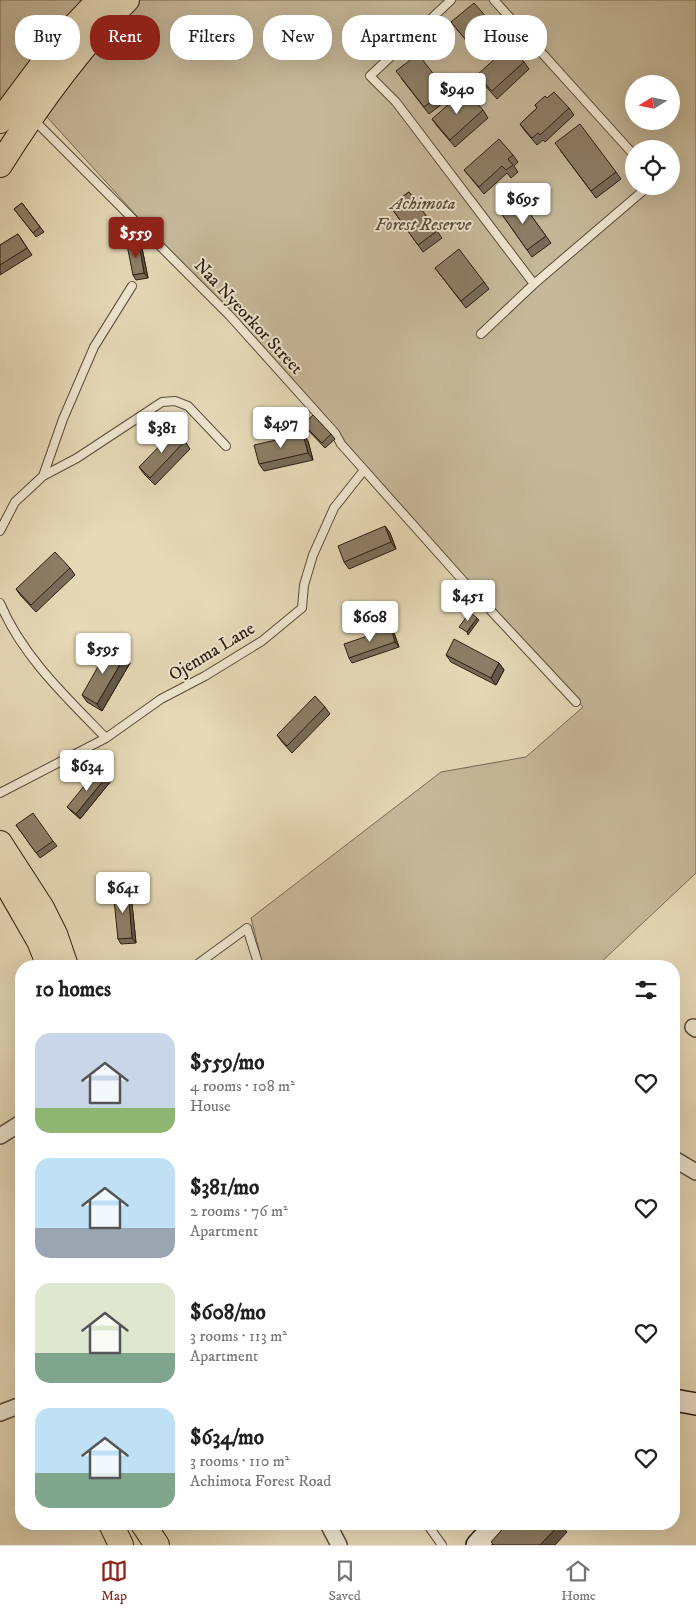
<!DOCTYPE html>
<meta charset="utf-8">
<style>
body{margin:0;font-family:"IM FELL DW Pica",serif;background:#f6f6f6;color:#202124;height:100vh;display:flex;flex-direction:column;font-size:19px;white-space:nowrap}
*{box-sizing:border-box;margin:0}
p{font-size:16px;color:#757577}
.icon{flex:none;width:28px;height:28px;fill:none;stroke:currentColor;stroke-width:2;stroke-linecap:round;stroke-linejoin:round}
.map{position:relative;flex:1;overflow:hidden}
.sheet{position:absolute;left:15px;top:960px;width:665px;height:570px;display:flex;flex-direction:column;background:#fff;border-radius:20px;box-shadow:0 5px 20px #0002}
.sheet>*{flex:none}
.guide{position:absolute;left:15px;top:15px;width:666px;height:45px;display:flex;gap:10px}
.needle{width:32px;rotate:260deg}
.fabs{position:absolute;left:625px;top:75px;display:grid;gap:10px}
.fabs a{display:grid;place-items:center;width:55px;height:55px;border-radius:50%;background:#fff;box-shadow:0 5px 20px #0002;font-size:25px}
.price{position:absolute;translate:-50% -42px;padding:0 11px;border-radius:5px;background:#fff;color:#222;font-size:16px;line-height:32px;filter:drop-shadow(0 1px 2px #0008)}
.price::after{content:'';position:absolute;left:50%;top:30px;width:15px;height:11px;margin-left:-8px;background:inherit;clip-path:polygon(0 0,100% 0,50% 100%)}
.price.active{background:#8f2418;color:#fff}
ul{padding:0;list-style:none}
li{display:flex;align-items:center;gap:15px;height:125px;padding:0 20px}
li span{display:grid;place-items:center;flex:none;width:140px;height:100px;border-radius:15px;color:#555}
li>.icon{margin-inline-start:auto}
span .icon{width:60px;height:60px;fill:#fffc;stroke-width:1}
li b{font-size:21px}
h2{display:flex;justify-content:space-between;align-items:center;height:60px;padding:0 20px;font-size:21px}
.tag{padding:0 18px;border-radius:20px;background:#fff;box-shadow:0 5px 20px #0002;font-size:18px;line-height:45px}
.tag.active{background:#8f2418;color:#fff}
.tab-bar{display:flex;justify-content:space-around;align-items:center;height:70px;border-top:1px solid #e0e0e0;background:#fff;font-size:14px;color:#757577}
.tab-bar a{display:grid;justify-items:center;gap:2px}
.tab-bar .active{color:#8f2418}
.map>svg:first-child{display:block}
</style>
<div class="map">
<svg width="696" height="1545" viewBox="0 0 696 1545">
<rect width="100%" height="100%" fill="#e6d9b7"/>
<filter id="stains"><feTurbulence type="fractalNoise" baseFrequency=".004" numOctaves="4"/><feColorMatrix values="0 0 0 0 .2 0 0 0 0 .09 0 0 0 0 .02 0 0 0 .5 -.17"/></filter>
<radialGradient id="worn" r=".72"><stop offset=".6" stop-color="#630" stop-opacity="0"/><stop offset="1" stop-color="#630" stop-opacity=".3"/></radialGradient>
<path fill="#c6b99b" stroke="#786a56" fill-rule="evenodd" d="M0 0H696V873L597 966H263L251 918 441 772 526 757 583 707 17 84 0 104ZM634 84H671V121H634ZM634 149H671V186H634Z"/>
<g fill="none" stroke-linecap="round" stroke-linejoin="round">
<g stroke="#594b3a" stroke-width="10">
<path id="lane" d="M451 0 370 76 396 102 534 284
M494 0 634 155
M34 120 230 316 335 433 341 444 465 583 576 702
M481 334 534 284 644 190 645 186
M43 476 63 419 94 347 132 286
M0 531 15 502 43 476 77 458 162 402 175 401 188 406 226 446
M0 603C22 656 67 698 106 738
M0 793 106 738 161 699 205 676 262 641 302 608 304 585 313 555 334 508 364 470
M195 966 247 928 259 966
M427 1524 442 1545"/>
</g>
<g stroke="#594b3a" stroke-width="18">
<path id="street" d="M693 1027 696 1029
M0 1136 21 1123
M674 1159 696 1172
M0 1413 21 1405
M328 1524 339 1545"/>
</g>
<g stroke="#2a1c10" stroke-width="24">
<path id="secondary" d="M674 1400 696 1404
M477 1545 496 1524"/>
</g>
<g stroke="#2a1c10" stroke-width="26">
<path id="primary" d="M0 121 59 42 99 0
M0 165C37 106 78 49 127 0
M0 843 42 908 55 934 66 966
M0 873 39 941 49 966
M111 1524 121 1545
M143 1524 157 1545"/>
</g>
<use href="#lane" stroke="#efe6d0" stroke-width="8"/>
<use href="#street" stroke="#efe6d0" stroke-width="15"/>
<use href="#secondary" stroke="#efe6d0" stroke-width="21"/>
<use href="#primary" stroke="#e6d9b7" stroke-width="24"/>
</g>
<path fill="#786c59" stroke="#2a1c10" d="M488 19 493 26 488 30 502 48 488 60 483 54 480 57 451 22Z
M524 62 529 69 497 99 482 82 477 75Z
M401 78 446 90 451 97 429 114Z
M547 98 569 108 574 115 545 142 543 140 537 145 525 131 520 124 537 108 535 105Z
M483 110 488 118 455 147 437 126 432 119Z
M560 150 616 172 621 179 596 198Z
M513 155 518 162 514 166 518 172 511 178 507 173 484 194 464 170Z
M409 192 442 238 423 252 390 206Z
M519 199 551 243 532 257 501 213Z
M22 203 44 232 36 237 14 209Z
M18 234 32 255 0 275V245Z
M142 248 148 278 136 280 133 275Z
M435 268 484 282 489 289 466 308Z
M303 424 331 434 335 439 325 448 307 429Z
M303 434 308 441 313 460 264 471 259 464Z
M185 441 190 449 155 485 144 474 139 467Z
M385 526 390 533 396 549 349 569 344 562Z
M70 568 75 575 36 612 21 596 16 589Z
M394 633 399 647 352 663 349 658Z
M446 655 499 663 504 670 496 685 451 662Z
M125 656 130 663 102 711 87 702 82 695Z
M325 707 330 714 292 753 282 742 277 735Z
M107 776 111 781 80 819 71 811 67 807Z
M16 825 53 841 57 846 40 858Z
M128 889 131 894 136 943 121 944 118 939Z"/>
<path fill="#625848" stroke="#2a1c10" d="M139 243 142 248 148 278 144 273Z
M303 434 308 441 313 460 308 453Z
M385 526 390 533 396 549 391 542Z
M477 618 479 620 468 635 467 632Z
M391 628 394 633 399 647 395 642Z
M125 656 130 663 102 711 97 704Z
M499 663 504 670 496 685 491 678Z
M107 776 111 781 80 819 76 814Z
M128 889 131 894 136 943 132 938Z
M560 1524H561L567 1532 555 1545H540Z"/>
<path fill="#8c7e67" stroke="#2a1c10" d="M474 3 488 19 483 23 497 41 483 53 478 47 474 50 451 22Z
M509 46 524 62 492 91 477 75Z
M418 54 446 90 424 107 396 71Z
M465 90 483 110 450 140 432 119Z
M554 92 569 108 540 135 538 133 532 138 520 124 537 108 535 105 545 96 547 98Z
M580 124 616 172 591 191 555 143Z
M499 139 513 155 508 159 513 165 506 170 502 166 479 187 464 170Z
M409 192 437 231 418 245 390 206Z
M519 199 546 236 527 250 501 213Z
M22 203 40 227 33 233 14 209Z
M18 234 27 248 0 265V245Z
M139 243 144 273 133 275 127 245Z
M459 249 484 282 461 301 435 268Z
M313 415 331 434 322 443 303 424Z
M174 431 185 441 150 478 139 467Z
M303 434 308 453 259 464 254 445Z
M385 526 391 542 344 562 338 546Z
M55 552 70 568 31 605 16 589Z
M470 612 477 618 467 632 459 627Z
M391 628 395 642 349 658 344 644Z
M454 639 499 663 491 678 446 655Z
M109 647 125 656 97 704 82 695Z
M315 696 325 707 287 746 277 735Z
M98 769 107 776 76 814 67 807Z
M33 813 53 841 36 853 16 825Z
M128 889 132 938 118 939 113 890Z
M507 1524H560L540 1545H494L491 1542Z"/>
<g text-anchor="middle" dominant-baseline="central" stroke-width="4" stroke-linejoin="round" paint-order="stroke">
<g font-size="18" font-style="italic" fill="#594b3a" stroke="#efe6d0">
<text x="423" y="204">Achimota<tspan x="423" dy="21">Forest Reserve</tspan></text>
</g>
<g font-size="18" fill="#2a1c10" stroke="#efe6d0">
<text transform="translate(248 317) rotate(47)">Naa Nyeorkor Street</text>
<text transform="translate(212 652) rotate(-31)">Ojenma Lane</text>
</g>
</g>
<rect width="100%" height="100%" filter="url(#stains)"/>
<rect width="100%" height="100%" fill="url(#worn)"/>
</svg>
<div class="fabs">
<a><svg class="needle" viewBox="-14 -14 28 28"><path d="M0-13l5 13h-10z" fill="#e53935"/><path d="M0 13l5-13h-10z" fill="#757577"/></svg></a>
<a><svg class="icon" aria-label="locate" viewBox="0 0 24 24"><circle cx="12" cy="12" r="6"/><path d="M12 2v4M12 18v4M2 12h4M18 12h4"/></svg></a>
</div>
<b class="price" style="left:457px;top:115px">$940</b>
<b class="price" style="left:523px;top:225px">$695</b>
<b class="price active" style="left:136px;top:259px">$559</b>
<b class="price" style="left:281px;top:449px">$497</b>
<b class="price" style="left:162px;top:454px">$381</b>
<b class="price" style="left:468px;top:622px">$451</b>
<b class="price" style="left:370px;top:643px">$608</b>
<b class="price" style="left:103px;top:675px">$595</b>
<b class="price" style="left:87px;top:792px">$634</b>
<b class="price" style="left:123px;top:914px">$641</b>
<div class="guide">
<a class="tag">Buy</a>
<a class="tag active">Rent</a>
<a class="tag">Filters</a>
<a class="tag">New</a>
<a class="tag">Apartment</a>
<a class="tag">House</a>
</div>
<section class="sheet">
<h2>10 homes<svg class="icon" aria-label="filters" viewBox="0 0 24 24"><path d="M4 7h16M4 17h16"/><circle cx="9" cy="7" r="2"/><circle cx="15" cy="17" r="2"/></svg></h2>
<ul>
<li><span style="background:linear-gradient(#c9d6e8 75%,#8fb573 0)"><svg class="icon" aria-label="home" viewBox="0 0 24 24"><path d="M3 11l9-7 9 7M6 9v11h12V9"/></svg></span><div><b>$559/mo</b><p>4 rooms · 108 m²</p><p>House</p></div><svg class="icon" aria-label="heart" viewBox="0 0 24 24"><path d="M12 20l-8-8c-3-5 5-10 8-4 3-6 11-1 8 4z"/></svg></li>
<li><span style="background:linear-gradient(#bfe0f5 70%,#9aa5b1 0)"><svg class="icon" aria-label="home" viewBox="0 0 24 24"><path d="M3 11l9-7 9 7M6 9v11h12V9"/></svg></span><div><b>$381/mo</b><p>2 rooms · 76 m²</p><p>Apartment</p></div><svg class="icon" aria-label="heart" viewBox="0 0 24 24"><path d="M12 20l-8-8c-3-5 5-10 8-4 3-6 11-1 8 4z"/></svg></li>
<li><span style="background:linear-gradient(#dfe7d0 70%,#7fa58c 0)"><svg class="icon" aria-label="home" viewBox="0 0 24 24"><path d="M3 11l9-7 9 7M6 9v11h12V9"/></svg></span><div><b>$608/mo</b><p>3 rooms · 113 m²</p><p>Apartment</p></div><svg class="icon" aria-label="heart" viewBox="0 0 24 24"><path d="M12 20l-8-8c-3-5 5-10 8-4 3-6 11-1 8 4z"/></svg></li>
<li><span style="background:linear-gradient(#bfe0f5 65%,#7fa58c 0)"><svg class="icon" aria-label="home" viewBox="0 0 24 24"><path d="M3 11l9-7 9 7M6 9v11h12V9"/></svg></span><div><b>$634/mo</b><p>3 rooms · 110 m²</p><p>Achimota Forest Road</p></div><svg class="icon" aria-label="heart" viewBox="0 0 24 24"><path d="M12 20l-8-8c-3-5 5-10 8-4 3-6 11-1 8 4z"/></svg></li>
</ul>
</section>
</div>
<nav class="tab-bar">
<a class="active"><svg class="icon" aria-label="map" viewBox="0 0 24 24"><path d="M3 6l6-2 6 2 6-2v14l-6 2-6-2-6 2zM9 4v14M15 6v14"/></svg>Map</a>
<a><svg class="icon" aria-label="saved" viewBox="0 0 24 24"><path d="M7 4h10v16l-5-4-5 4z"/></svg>Saved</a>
<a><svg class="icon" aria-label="home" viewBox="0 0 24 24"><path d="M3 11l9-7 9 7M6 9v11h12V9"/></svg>Home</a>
</nav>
